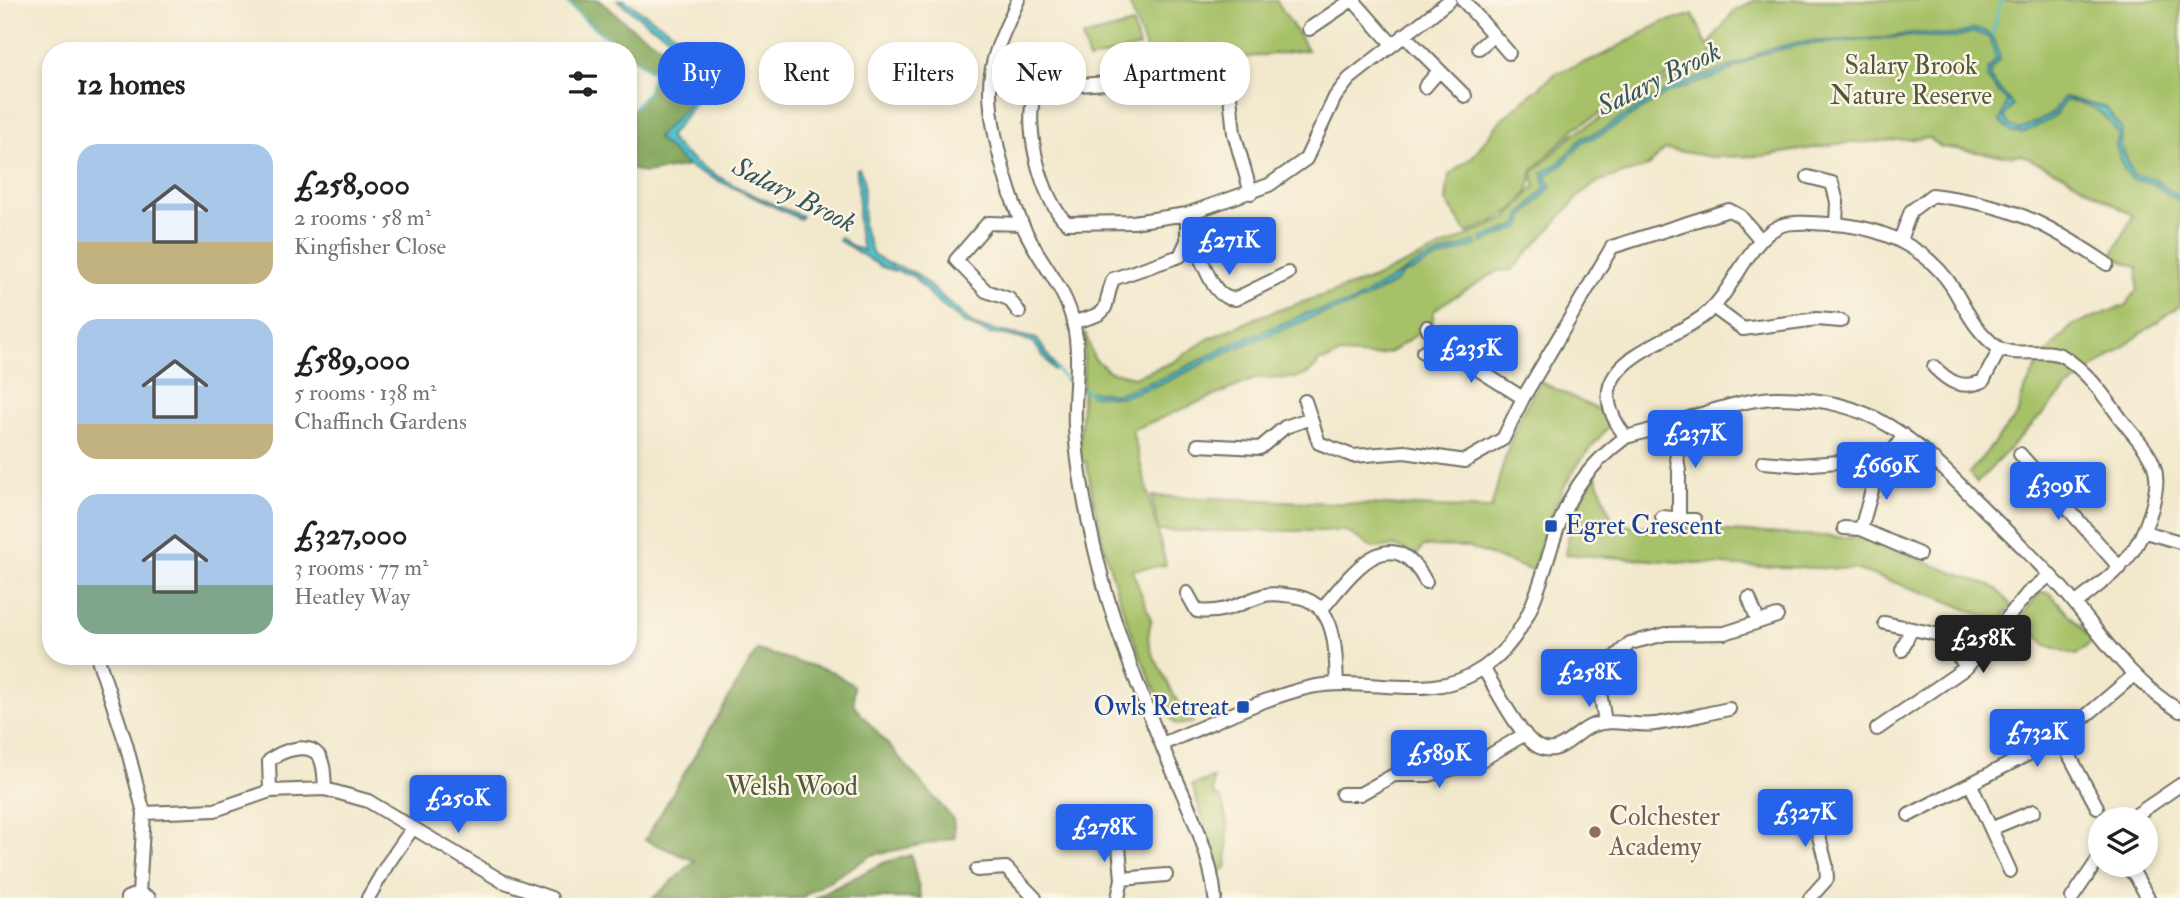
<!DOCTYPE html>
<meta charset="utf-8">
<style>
body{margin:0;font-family:"IM FELL Double Pica",serif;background:#f2f2f2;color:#222;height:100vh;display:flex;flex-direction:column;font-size:26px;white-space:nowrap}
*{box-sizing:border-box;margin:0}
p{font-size:23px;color:#767676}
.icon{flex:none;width:38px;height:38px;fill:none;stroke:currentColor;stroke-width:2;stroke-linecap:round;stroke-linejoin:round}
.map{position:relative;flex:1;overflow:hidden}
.sheet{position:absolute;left:42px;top:42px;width:595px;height:623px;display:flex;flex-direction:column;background:#fff;border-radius:28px;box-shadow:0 4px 10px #0003}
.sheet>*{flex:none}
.banner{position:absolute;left:658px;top:42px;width:665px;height:63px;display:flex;gap:14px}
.fabs{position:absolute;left:2088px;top:807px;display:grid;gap:14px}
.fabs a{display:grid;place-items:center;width:70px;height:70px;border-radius:50%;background:#fff;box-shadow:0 4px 10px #0003;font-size:35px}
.price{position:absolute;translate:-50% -60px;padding:0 16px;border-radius:7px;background:#2563eb;color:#fff;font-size:23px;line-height:46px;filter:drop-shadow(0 2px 4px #0008)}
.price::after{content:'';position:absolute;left:50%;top:42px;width:21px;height:16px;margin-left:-10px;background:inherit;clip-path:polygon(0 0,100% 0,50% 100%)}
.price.selected{background:#222;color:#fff}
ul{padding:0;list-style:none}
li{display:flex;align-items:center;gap:21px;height:175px;padding:0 35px}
li span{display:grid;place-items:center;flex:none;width:196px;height:140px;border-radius:21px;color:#555}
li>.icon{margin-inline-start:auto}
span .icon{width:84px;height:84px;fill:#fffc;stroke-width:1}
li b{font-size:30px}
h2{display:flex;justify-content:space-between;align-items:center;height:84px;padding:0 35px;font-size:30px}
.chip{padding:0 24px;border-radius:28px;background:#fff;box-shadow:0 4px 10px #0003;font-size:24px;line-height:63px}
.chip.selected{background:#2563eb;color:#fff}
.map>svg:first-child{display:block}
</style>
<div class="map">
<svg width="2180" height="898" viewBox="0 0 2180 898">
<rect width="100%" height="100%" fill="#fcf5e5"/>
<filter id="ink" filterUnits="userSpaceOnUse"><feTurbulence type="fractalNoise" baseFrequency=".0143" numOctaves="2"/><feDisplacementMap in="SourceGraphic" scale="14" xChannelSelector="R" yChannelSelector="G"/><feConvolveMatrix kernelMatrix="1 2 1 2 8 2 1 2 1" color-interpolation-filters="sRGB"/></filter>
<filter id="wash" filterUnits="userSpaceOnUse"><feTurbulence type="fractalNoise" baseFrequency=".00686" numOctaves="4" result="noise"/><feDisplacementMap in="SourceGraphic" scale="28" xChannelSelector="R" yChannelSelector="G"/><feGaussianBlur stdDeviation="1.57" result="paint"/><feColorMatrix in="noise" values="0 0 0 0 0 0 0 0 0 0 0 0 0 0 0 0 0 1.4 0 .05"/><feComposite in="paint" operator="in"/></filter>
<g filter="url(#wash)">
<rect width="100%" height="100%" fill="#f2e9cd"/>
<path fill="#a6c167" stroke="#687649" stroke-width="2" d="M1128 0H1276L1308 50 1153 68Z
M1755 0H2180V305L2066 389 1977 483 1969 473 2019 413 2021 398 2040 359 2073 325 2126 305 2137 290 2138 268 2112 256 2133 216 2062 174 2021 155 2005 156 1941 147 1929 138 1837 144 1764 156 1712 157 1665 149 1647 167 1600 181 1583 192 1512 270 1498 271 1441 305 1434 311 1432 324 1391 352 1374 356 1340 354 1328 360 1319 361C1307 386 1278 376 1257 378L1132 430 1166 565 1132 570 1151 619 1148 638 1151 651 1182 710H1189L1193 723 1176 725C1164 712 1158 694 1150 678 1118 607 1099 538 1086 461L1079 465 1085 332 1094 358 1109 371 1134 377 1173 362 1208 339 1261 316 1369 280 1507 218 1535 186 1533 173 1573 134 1665 81 1707 66 1717 58 1710 52 1713 58 1664 78 1575 128 1532 171C1532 208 1496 220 1467 233L1446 201 1449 175 1473 156 1501 120 1556 73 1601 56 1663 22 1693 15 1708 46 1733 12Z
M1133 24 1139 47 1089 60 1082 37Z
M1541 382 1603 412 1610 426C1564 474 1551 508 1533 571L1468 547 1423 546 1417 555 1395 546 1373 548 1346 531H1159L1152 496 1491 509C1503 464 1513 420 1541 382Z
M1595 473 1614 525 1860 538 1996 588 2011 605 1999 623 1940 598 1855 569 1738 566 1565 554 1573 516Z
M2040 592 2050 593 2093 641 2076 655 2046 645 2020 619Z
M1213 778V794L1222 800 1228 827 1227 866 1220 873 1192 785Z"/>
<path fill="#84a75c" stroke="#586944" stroke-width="2" d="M565 0H599L631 27 705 74C690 79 695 91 689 103 682 117 668 126 657 137L689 166 645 173 628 168V115L648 91 653 73C623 50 593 29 565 0Z
M757 650 833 672 854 686V706L953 819 955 838 872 855 801 898H653L695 861 645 840Z
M911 855 921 898H815L883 863Z"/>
<path fill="#51bfc9" stroke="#3e757a" stroke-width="2" d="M617 0H624L716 61 717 69 712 75 715 77 669 137C689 168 767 202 802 216L800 219 687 166 657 138 688 105 694 82 708 73 713 64 647 23Z
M1974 29C1993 30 1996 41 2000 59L1991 70 1990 78 2013 105 2004 117 2010 126 2019 130 2052 114 2064 97 2106 108 2122 130 2121 145 2133 175 2152 178 2180 197V202L2151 182 2133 180 2125 170 2116 145 2119 134C2102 110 2095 105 2066 100L2053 118 2025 132 2012 133 2000 121 2007 102 1987 79 1988 69 1996 59 1989 37 1974 32 1955 38 1913 36 1800 45 1762 54 1722 74 1668 93 1602 134 1584 141 1561 166 1546 175 1551 187 1525 215 1521 227 1482 243 1481 239 1517 225 1522 213 1546 187 1542 173 1559 163 1582 138 1600 131 1668 89 1743 62 1765 50 1800 42 1884 38 1913 33 1954 35Z
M859 168 864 180 863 226 873 254 887 263 915 273 975 326 1037 339 1057 369 1054 370 1033 342 1006 335 989 334 964 323 934 299 913 276 882 267 838 240 840 237 853 247 864 250C852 224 863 197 856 170Z
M1476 241 1477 245C1461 251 1445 256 1429 262 1419 266 1415 273 1404 273L1396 282 1351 306 1315 316 1229 351 1166 382 1122 397 1090 395 1091 391 1117 394 1168 376 1235 343 1308 313 1351 303 1422 261Z"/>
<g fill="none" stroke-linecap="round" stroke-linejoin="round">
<path stroke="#51bfc9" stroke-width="2.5" d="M565 0 586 21 624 51
M650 20 662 27
M1992 35 2001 0
M628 54 653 73 648 91 628 115
M1054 367 1071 385
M1080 388 1093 394"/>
</g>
</g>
<g filter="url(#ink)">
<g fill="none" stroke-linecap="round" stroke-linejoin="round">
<g stroke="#716e64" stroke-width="16">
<path id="minor" d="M1018 0C1008 24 994 49 991 74 985 116 1009 201 1029 238 1044 267 1066 290 1073 322 1082 358 1073 392 1075 428 1078 481 1091 537 1105 589 1121 645 1143 699 1165 753 1185 800 1210 847 1215 898
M1353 0 1392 44
M1463 0 1509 53
M1309 29 1352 0
M1404 35 1465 96
M1479 48 1494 35
M1425 87 1438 72
M1808 177 1832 183 1837 202 1836 224
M1187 214 1133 222 1067 223C1042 201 1024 128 1034 96L1050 87 1194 77 1222 84 1230 96 1234 133 1251 193
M1900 240 1911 211 1932 195C2010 205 2042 220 2107 264
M1185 248 1197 252C1207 268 1213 299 1235 299L1288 273
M1713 307 1743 329 1817 319 1841 321
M1019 312 1009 299 986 291 956 260 988 223 1022 224
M1073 322C1115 312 1101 312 1113 279L1180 256 1187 241V214L1269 185 1306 159 1335 97 1349 79 1450 0
M1436 343 1523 398
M1423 352 1436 343 1427 327
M1934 367C1949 382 1961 390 1983 381L2000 349
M1305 401 1319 443 1353 456 1405 452 1465 461 1503 439 1523 398 1612 247 1729 210 1740 216 1761 240
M1672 425 1679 471V519
M1904 435 1876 476 1861 529 1919 554
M1626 437C1571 366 1659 348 1702 317 1734 294 1747 240 1780 226 1793 220 1819 224 1833 224 1883 227 1931 249 1956 293 1968 314 1977 332 1997 347 2014 359 2046 346 2064 357 2089 373 2104 396 2121 419 2131 432 2149 450 2154 466 2159 480 2155 495 2152 508 2136 561 2116 571 2075 604
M1198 445 1260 448 1285 427 1311 418
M2020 454 2120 568
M1763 462 1799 465 1839 462 1854 465 1876 476
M1662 517 1695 520
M1844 528 1861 529
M2145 532 2180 542
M1187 593 1197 611C1226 614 1239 603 1265 595 1273 593 1284 595 1293 596 1338 601 1335 650 1337 684
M1749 598 1758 621
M1322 609C1351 575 1390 516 1426 582
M1885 623 1940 635 1967 667
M1902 650 1911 629
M97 656 126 744 144 813 139 893
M1483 668C1495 686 1520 738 1539 747 1560 757 1573 734 1591 726 1613 717 1633 727 1655 724 1679 721 1704 714 1729 709
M1605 722 1598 680 1605 666 1630 643 1666 634 1725 633 1777 616
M1877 729 1967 667 2027 594 2050 575
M2060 738 2097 807
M1162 744C1210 725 1261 698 1311 687 1369 675 1430 705 1483 668 1549 622 1539 545 1578 486 1591 466 1607 451 1626 437 1668 427 1734 399 1775 398 1878 397 1918 443 1986 511 2014 538 2042 565 2067 594 2103 637 2131 682 2180 711
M1971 785 2010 871
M270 791 269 761C280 751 308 741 319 756 325 765 324 778 325 789
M1342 794H1360L1394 775H1429L1480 761 1525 734
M144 813 215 810 270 791 325 789 368 801 502 881 551 898
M1909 815 2060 738 2133 676
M2130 819 2180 785
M1993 828 2034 811
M1118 836 1122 879 1118 898
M2122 864 2135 875 2148 898
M977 870 1006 868 1035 898
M1122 879 1166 875
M127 898 139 893 149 898
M368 898 387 865 412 829
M1810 898 1827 879 1826 864 1811 805
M2072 898 2100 857"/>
</g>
<use href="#minor" stroke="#fff" stroke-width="12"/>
</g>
</g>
<g fill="#1a4fb4" stroke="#fcf5e5" stroke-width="2.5">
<rect x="1544" y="519" width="14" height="14" rx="3.5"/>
<rect x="1236" y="700" width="14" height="14" rx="3.5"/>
</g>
<circle fill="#8d6e63" stroke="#fcf5e5" stroke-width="2.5" cx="1595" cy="832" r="7"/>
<g text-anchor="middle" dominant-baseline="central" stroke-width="5" stroke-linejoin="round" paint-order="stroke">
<g font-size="26" fill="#50583d" stroke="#fcf5e5">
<text x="1911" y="66">Salary Brook<tspan x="1911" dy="30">Nature Reserve</tspan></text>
<text x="792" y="787">Welsh Wood</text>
</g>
<g font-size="26" fill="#164399" stroke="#fcf5e5" text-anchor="start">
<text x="1565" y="526">Egret Crescent</text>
<text x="1229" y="707" text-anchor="end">Owls Retreat</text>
</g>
<g font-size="26" fill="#785e54" stroke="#fcf5e5" text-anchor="start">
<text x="1609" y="817">Colchester<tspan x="1609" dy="30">Academy</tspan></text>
</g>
<g font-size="28" font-style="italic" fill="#36575a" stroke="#fcf5e5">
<text transform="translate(1659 79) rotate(-26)">Salary Brook</text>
<text transform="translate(794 195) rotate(27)">Salary Brook</text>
</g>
</g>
</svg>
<div class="fabs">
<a><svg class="icon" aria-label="layers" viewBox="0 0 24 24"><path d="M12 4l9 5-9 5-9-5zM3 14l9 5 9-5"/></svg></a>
</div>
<b class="price" style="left:1229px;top:277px">£271K</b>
<b class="price" style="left:1471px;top:385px">£235K</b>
<b class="price" style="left:1695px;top:470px">£237K</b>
<b class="price" style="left:1886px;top:502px">£669K</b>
<b class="price" style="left:2058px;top:522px">£309K</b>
<b class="price selected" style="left:1983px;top:675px">£258K</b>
<b class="price" style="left:1589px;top:709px">£258K</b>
<b class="price" style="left:2037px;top:769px">£732K</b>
<b class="price" style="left:1439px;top:790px">£589K</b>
<b class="price" style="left:458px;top:835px">£250K</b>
<b class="price" style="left:1805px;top:849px">£327K</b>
<b class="price" style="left:1104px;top:864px">£278K</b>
<div class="banner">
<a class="chip selected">Buy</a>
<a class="chip">Rent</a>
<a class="chip">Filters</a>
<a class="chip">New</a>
<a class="chip">Apartment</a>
</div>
<section class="sheet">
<h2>12 homes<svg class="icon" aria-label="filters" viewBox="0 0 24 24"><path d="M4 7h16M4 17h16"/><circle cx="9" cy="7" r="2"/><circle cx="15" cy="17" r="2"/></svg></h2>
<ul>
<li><span style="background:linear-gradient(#a9c7e8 70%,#c2b280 0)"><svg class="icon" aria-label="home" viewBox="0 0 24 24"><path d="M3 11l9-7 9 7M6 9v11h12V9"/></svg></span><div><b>£258,000</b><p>2 rooms · 58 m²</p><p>Kingfisher Close</p></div></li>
<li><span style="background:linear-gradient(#a9c7e8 75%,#c2b280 0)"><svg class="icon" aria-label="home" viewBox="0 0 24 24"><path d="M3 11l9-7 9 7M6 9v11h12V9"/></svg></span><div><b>£589,000</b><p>5 rooms · 138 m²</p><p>Chaffinch Gardens</p></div></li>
<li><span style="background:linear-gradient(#a9c7e8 65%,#7fa58c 0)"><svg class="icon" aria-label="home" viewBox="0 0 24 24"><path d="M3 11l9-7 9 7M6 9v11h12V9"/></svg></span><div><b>£327,000</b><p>3 rooms · 77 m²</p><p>Heatley Way</p></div></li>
</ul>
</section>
</div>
